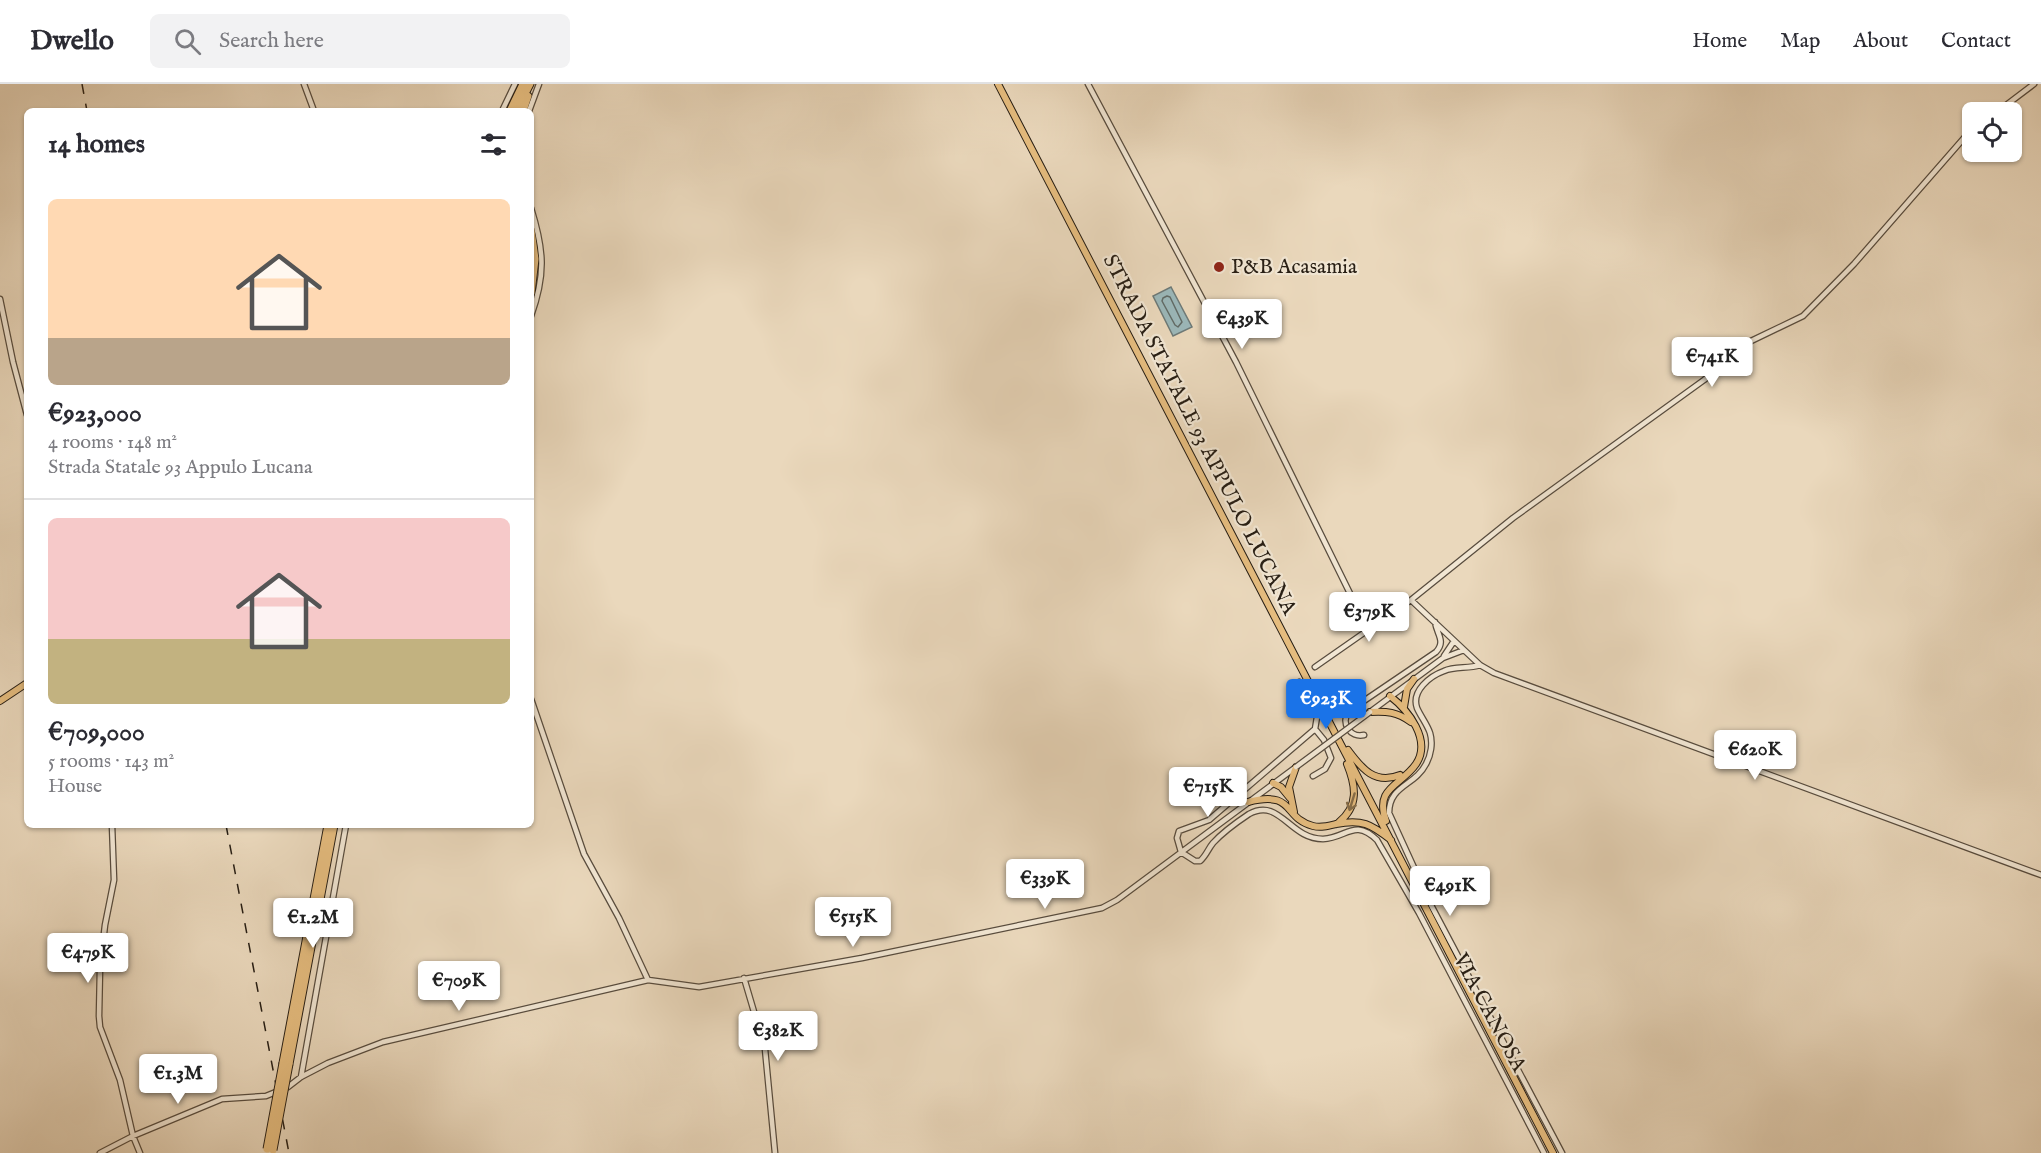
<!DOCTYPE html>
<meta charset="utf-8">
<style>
body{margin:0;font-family:"IM FELL English",serif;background:#f2f2f3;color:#2b2b33;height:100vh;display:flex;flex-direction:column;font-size:22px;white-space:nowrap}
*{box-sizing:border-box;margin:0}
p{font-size:20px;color:#7c7c81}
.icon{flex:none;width:33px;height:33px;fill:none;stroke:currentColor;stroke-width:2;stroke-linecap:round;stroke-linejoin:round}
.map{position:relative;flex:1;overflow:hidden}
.drawer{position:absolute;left:24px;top:24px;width:510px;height:720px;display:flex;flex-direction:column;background:#fff;border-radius:9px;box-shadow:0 2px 4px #0004}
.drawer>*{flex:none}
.buttons{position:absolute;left:1962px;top:18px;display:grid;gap:12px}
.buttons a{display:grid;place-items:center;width:60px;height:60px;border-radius:9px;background:#fff;box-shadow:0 2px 4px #0004;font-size:30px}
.price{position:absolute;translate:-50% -51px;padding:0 14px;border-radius:6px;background:#fff;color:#222;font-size:20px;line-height:39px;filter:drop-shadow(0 2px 3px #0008)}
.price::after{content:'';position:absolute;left:50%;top:36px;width:18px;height:14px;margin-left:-9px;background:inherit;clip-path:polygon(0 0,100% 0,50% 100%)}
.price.selected{background:#1a73e8;color:#fff}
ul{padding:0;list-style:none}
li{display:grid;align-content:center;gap:12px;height:318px;padding:0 24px}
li+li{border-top:2px solid #e1e1e2}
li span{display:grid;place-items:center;height:186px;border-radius:9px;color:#555}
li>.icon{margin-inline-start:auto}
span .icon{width:108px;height:108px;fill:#fffc;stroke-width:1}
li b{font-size:26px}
h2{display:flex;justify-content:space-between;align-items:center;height:72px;padding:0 24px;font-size:26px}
header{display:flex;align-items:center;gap:36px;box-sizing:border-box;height:84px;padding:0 30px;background:#fff;border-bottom:2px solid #e1e1e2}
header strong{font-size:28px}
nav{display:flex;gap:33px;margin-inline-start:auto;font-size:21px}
.search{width:420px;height:54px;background:#f2f2f3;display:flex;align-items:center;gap:15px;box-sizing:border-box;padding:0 21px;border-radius:9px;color:#7c7c81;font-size:22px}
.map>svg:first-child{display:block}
</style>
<header>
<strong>Dwello</strong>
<div class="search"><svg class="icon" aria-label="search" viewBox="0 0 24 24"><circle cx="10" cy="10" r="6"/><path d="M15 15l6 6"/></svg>Search here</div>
<nav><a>Home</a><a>Map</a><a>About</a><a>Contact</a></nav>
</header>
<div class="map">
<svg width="2041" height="1069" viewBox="0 0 2041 1069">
<rect width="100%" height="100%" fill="#ead8bc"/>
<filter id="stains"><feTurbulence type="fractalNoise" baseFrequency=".00333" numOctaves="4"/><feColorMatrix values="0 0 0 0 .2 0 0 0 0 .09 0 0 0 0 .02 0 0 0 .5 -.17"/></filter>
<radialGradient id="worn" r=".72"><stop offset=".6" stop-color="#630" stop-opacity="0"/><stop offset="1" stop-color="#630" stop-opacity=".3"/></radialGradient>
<path fill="#9bb8ba" stroke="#6d7a78" stroke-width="1.5" d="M1171 203 1192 243 1173 252 1153 212Z"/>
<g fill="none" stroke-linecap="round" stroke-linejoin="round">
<path stroke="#616b67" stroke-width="1.5" d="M1167 212 1170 213 1182 238 1178 243 1175 241 1162 217 1163 214Z"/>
<g stroke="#584c3e" stroke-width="7">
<path id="minor" d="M304 0 314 27
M1088 0 1236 278 1368 546
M502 27 515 0
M529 27 539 0
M1997 28 2034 0
M531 124C544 166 546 190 531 232
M0 215 13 278 27 331
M1411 516 1480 581 1494 589 2041 791
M1444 572 1454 557
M1480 581C1468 585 1455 582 1444 587 1430 592 1411 607 1417 624 1421 633 1427 640 1430 649 1433 659 1431 671 1426 680 1415 702 1389 701 1389 729L1432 823 1562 1069
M1315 583 1411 516 1513 434 1704 296 1751 257 1803 232 1854 180 1964 54 1972 47
M531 615 584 770 619 834 648 896
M1370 628 1443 574 1464 566
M1364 651C1350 654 1340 639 1349 627L1436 568C1446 557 1437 551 1435 538
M1313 692 1325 685 1331 674 1324 656 1315 645
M112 741 114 796 105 841 100 884 99 932 100 943 120 996 133 1052 140 1069
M1181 768 1195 777H1200C1206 772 1208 765 1213 759 1223 748 1237 738 1249 730 1280 713 1289 755 1323 755 1347 754 1354 734 1377 756L1419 829 1544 1069
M1181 768 1177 754 1179 747 1209 736 1315 645 1317 633 1299 598
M744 894 765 965 775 1069
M301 993 346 741
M100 1069 133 1052 222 1015 266 1012 288 1003 301 993 328 979 383 958 648 896 699 903 862 874 1102 824 1117 816 1296 683"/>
</g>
<g stroke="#271e14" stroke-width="8">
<path id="major" d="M998 0 1553 1069
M0 617 27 599
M1404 623 1407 605 1414 595
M1370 628C1387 627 1397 628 1411 638
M1348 666C1362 685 1375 701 1400 691
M1273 699 1281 703 1290 714
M1248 718C1296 706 1282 734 1313 742 1321 744 1328 742 1336 740 1362 735 1371 740 1391 756
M1294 728 1289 703 1296 683
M1386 737C1374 703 1401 702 1416 680 1432 656 1408 626 1390 612
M1339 738C1359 722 1356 702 1347 680"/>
</g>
<g stroke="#271e14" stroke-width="9">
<path id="highway" d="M510 27 523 0
M516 27 530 0
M523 27 528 12
M531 146 535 175 531 209
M283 979 328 741
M289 980 334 741"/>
</g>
<use href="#minor" stroke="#f1e6d3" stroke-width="4.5"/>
<use href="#major" stroke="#e5bc7e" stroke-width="6"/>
<use href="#highway" stroke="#e5bc7e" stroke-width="7"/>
<path stroke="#271e14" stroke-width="1.5" stroke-dasharray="10 10" stroke-linecap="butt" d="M82 0 87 27
M226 741 289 1069"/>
<g stroke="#584c3e" stroke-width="7" stroke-linecap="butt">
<path id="minor-bridge" d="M1296 683 1370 628"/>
</g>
<g stroke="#271e14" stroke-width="9" stroke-linecap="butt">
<path id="highway-bridge" d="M267 1065 283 979
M273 1066 289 980"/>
</g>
<use href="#minor-bridge" stroke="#f1e6d3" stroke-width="4.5"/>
<use href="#highway-bridge" stroke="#e5bc7e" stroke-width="7"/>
</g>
<defs><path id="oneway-shaft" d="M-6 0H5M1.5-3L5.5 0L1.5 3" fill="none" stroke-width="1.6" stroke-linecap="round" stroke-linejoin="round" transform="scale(1.5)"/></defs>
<use stroke="#866d49" href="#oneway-shaft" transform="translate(1352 718) rotate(107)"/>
<circle fill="#8f2418" stroke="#f1e6d3" stroke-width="2" cx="1219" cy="183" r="6"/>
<g text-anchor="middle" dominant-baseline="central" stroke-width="4.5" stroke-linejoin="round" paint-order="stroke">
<g font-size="21" fill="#271e14" stroke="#f1e6d3" text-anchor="start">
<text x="1231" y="183">P&amp;B Acasamia</text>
</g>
<g font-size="21" fill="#271e14" stroke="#f1e6d3">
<text transform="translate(1199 351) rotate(63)">STRADA STATALE 93 APPULO LUCANA</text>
<text transform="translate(1489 929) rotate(62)">VIA CANOSA</text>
</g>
</g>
<rect width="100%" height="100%" filter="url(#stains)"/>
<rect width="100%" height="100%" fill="url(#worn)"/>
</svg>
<div class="buttons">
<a><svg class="icon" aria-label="locate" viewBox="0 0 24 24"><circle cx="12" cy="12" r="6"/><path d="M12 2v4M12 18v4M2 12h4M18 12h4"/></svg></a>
</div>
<b class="price" style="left:1242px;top:266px">€439K</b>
<b class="price" style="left:1712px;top:304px">€741K</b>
<b class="price" style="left:1369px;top:559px">€379K</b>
<b class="price selected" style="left:1326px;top:646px">€923K</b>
<b class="price" style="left:1755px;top:697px">€620K</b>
<b class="price" style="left:1208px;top:734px">€715K</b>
<b class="price" style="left:1045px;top:826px">€339K</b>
<b class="price" style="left:1450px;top:833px">€491K</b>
<b class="price" style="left:853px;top:864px">€515K</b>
<b class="price" style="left:313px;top:865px">€1.2M</b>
<b class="price" style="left:88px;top:900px">€479K</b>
<b class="price" style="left:459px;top:928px">€709K</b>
<b class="price" style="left:778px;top:978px">€382K</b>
<b class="price" style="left:178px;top:1021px">€1.3M</b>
<section class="drawer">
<h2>14 homes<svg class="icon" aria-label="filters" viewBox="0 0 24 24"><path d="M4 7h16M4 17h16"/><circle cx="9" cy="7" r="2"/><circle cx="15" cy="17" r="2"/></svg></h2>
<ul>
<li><span style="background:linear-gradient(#ffd9b3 75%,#b9a48a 0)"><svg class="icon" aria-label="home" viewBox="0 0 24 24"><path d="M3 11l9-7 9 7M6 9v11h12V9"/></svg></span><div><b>€923,000</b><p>4 rooms · 148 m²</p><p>Strada Statale 93 Appulo Lucana</p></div></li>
<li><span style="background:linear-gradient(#f6c9c9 65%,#c2b280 0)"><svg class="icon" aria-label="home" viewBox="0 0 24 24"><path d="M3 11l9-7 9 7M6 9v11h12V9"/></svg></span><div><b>€709,000</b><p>5 rooms · 143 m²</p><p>House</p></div></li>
</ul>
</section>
</div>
